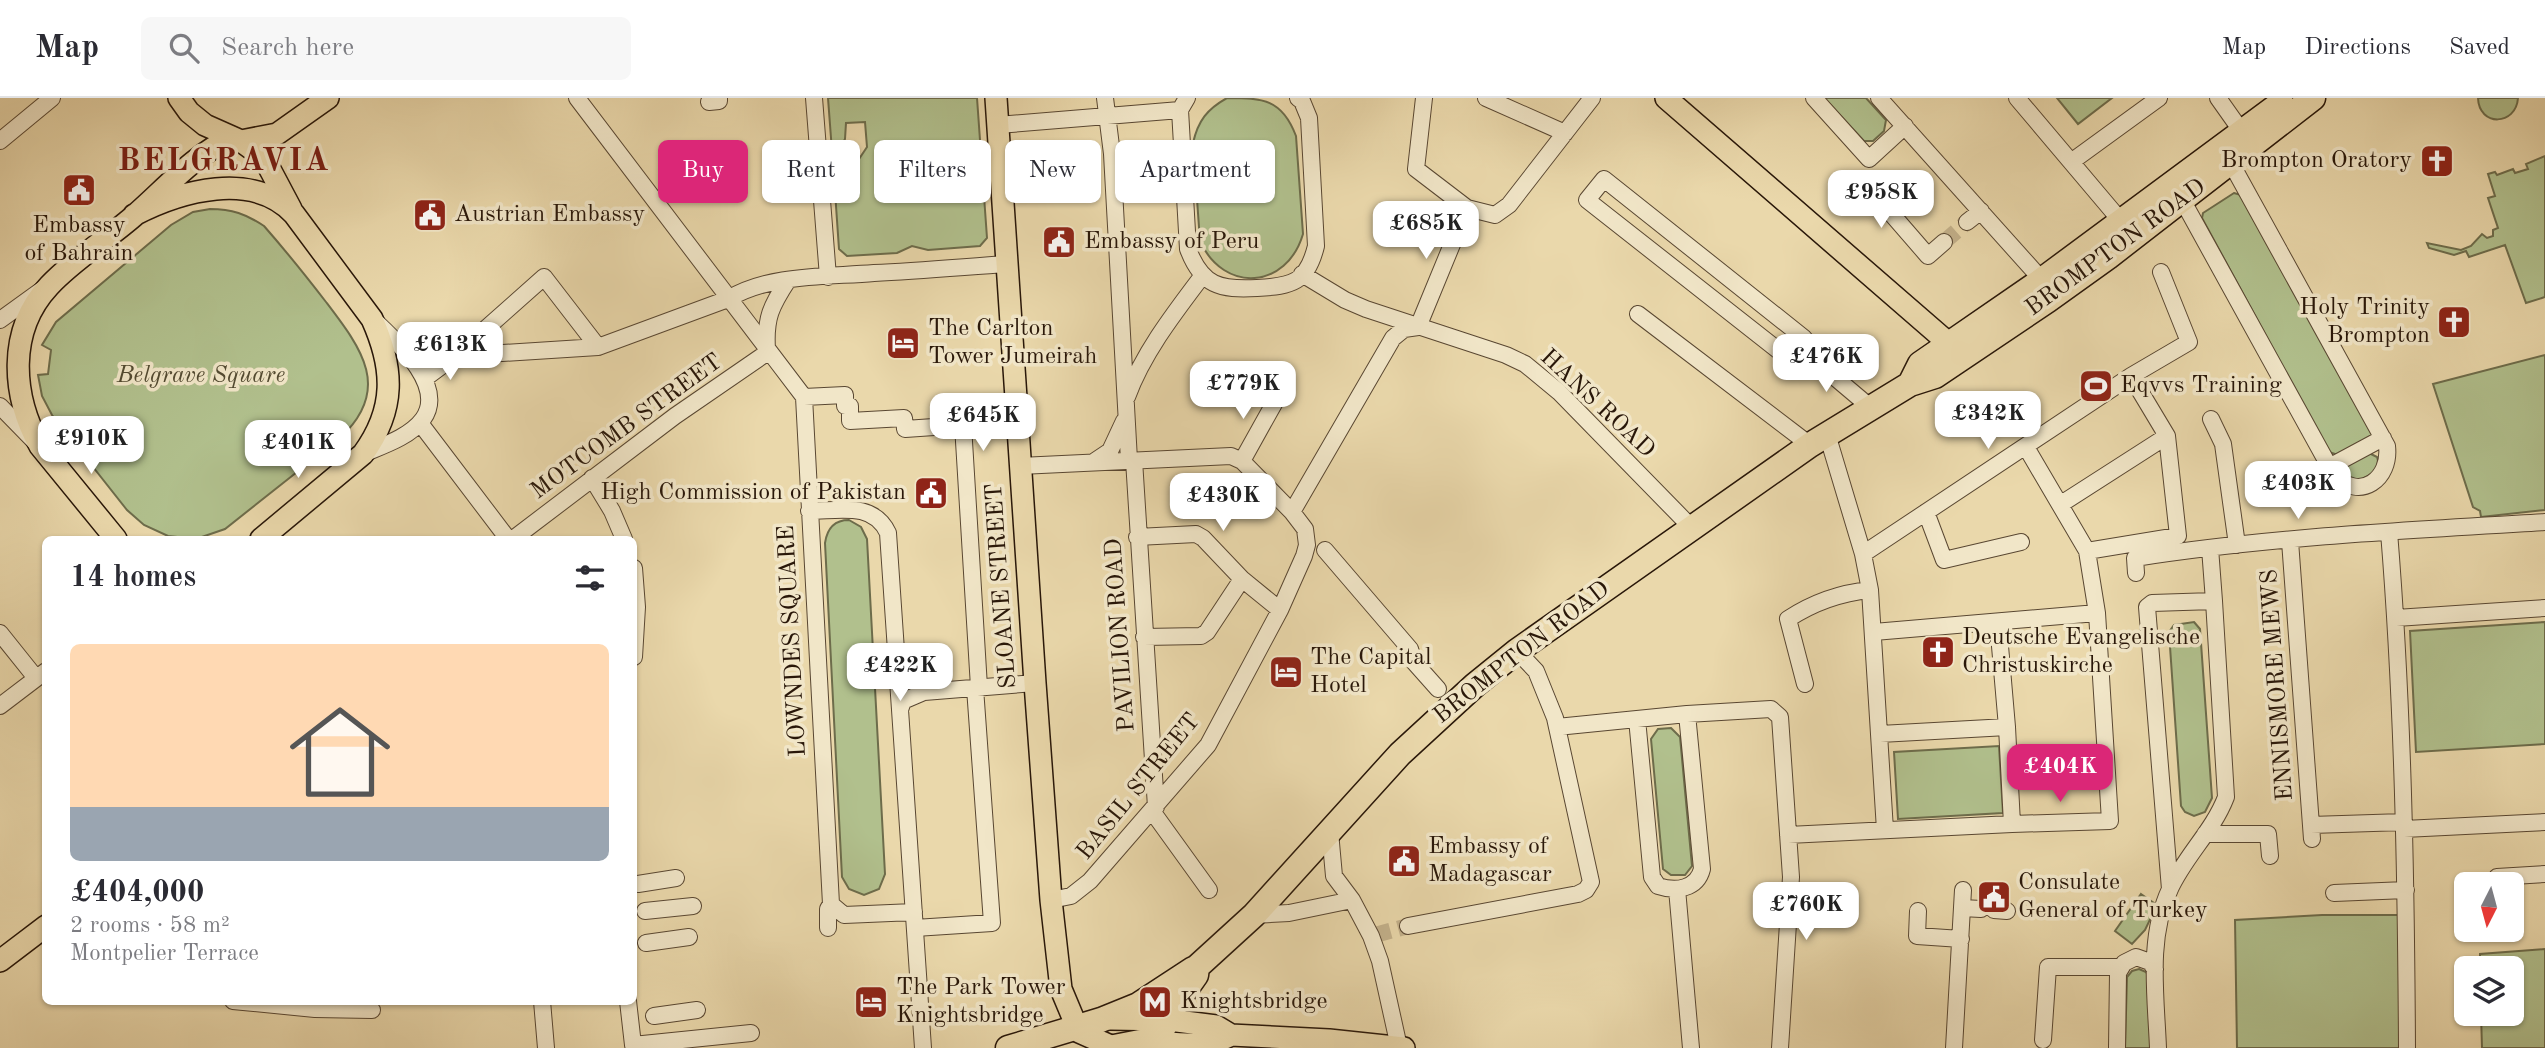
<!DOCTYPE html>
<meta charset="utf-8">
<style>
body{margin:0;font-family:"Old Standard TT",serif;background:#f7f7f7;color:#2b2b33;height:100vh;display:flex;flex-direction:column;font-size:26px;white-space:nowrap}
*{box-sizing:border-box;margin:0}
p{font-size:23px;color:#7c7c81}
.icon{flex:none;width:38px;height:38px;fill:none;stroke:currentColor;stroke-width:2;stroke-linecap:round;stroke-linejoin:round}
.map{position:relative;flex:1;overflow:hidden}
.sheet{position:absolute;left:42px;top:438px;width:595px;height:469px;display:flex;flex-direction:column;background:#fff;border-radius:10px;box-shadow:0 2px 5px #0004}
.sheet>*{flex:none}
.banner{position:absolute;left:658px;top:42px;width:665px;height:63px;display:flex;gap:14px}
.needle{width:46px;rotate:186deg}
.controls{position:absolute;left:2454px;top:774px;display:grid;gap:14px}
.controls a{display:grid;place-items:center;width:70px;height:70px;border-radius:10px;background:#fff;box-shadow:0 2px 5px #0004;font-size:35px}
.price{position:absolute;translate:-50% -60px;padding:0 16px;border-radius:14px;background:#fff;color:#222;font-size:23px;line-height:46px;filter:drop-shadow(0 2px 4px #0008)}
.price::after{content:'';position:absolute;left:50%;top:42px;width:21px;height:16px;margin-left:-10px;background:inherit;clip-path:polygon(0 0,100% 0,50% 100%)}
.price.active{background:#db2777;color:#fff}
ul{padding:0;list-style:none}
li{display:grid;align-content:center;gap:14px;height:371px;padding:0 28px}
li span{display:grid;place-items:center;height:217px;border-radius:10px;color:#555}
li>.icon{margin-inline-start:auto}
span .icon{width:126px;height:126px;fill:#fffc;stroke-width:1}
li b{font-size:30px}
h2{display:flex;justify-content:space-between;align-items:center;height:84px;padding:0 28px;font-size:30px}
.chip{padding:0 24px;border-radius:10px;background:#fff;box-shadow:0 2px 5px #0004;font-size:24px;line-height:63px}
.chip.active{background:#db2777;color:#fff}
header{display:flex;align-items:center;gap:42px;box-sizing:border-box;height:98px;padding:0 35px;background:#fff;border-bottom:2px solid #e1e1e2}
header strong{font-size:33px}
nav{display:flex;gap:38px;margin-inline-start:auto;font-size:24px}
.search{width:490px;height:63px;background:#f7f7f7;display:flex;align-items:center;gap:18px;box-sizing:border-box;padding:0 24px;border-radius:10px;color:#7c7c81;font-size:26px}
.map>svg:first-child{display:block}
</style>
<header>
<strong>Map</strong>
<div class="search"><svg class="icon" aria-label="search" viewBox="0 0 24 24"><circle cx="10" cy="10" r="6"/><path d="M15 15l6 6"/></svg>Search here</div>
<nav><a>Map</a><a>Directions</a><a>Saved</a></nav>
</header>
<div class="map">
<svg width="2545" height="950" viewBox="0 0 2545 950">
<rect width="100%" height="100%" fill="#ead8ab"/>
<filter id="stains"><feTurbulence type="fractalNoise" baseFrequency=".00286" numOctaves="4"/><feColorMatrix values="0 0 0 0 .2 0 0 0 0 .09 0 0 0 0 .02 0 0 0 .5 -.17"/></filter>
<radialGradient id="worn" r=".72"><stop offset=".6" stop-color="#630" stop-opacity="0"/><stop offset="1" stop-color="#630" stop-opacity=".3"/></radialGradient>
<path fill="#b1c08d" stroke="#6d6c4b" stroke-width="2" d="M828 0H977L987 140 980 148 928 152 912 148 897 155 847 158 839 151 834 79 859 61 867 49 865 24 846 25 845 41 839 52 832 53Z
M1227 0C1263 0 1282 1 1296 38L1303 136C1287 191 1224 196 1200 143L1193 45C1198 23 1207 11 1227 0Z
M1824 0H1866L1886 22 1884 33 1873 43H1864Z
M2057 0H2112L2078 26Z
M2478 0H2518C2516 28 2479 29 2478 0Z
M2545 58V199L2526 205 2505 147 2469 159 2466 153 2454 157 2429 150 2427 145 2461 152 2471 148 2482 136 2487 140 2493 138V132L2498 130 2488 100 2495 98 2488 76 2495 74 2497 77 2513 71 2515 75 2528 71 2526 66Z
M2234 95 2241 97 2372 336 2371 339 2338 357 2329 354 2202 120 2203 115Z
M210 111C232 111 246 116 264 128 285 152 306 178 326 204 361 250 393 291 340 340L225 431 196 441 168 438 144 427 127 412 52 317 42 298 38 277 48 276 51 252 42 247 56 224 171 127 193 114Z
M2545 257V412L2481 419 2480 413 2473 409 2433 286Z
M2369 355 2377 359C2382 373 2367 380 2355 383L2343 376 2346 366Z
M849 422 861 429 867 441 885 776 879 791 864 797 849 791 842 779 825 445C827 431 834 422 849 422Z
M2194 524 2200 531 2212 700 2205 714 2194 718 2185 714 2181 708 2169 534 2174 527Z
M2545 524V646L2416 654 2410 533Z
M1671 630 1680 639 1692 768 1685 777H1671L1663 771 1651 641 1658 631Z
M1999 648 2003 715 1898 721 1894 654Z
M2141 796 2157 807 2145 832 2132 846 2115 833Z
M2322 817H2402L2403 950H2237L2235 822Z
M2545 851V950H2482L2481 915H2511V870H2480V856Z
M2139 871 2146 874 2150 881 2151 950H2125L2127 879 2132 873Z"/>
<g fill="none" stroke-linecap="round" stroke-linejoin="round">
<path stroke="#c3b18b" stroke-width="16" stroke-dasharray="16 8" stroke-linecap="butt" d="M1944 144 1967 124
M1375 837 1408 828"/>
<g stroke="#594732" stroke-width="18">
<path id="minor" d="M577 0 804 299 831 806 828 811V830
M814 0 828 179
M1105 0 1112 56 1129 362
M1187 0 1180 12 1188 151C1202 188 1220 192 1257 190 1292 188 1307 185 1316 148L1309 20 1302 3 1298 0
M1424 0 1416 71 1467 110 1495 117 1509 107 1592 0
M1486 0 1565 35
M1814 0 1869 61 1905 28
M1879 0 2042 182
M2017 0 2126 129
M2218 0 2247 41
M709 4 719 3V0
M998 27 1180 12
M0 43 52 0
M2071 64 2159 0
M1863 83 1928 158 1944 144
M2179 96 2334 377C2360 404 2391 381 2387 348L2231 65
M1967 124 1981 113
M1302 176 1345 202 1366 211 1506 257 1525 266 1559 294 1691 429
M1638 216 1810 347
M0 222 43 191
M1418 229 1467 110
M767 251C765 220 771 208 788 182
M1806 255 1788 260 1587 102 1604 81 1804 240 1806 255 1870 309
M455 258 598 249 728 201C769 176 826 179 874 175 918 173 963 169 1007 166
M424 281 455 258 544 179 598 249
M804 299 845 297V308H850V323L904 320 905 331 963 327 979 589
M1127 299C1143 255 1175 214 1203 177
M0 308 35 344
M2211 321 2223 346 2237 447
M420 325 508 441
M1827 336 1863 456 1870 492 1885 732
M363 356C382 348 410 339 423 321 447 288 396 243 374 222
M1134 362 1156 709
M1095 363 1110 353 1124 323
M1242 363 1276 302
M1020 368 1231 358 1242 363 1292 414 1305 431 1307 447 1304 458 1280 512 1208 647 1090 783 1071 798 1051 802
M2329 369 2383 340
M592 380 612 413 624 441
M2061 406 2167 338
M809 413C838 413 873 403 888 435L923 950
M1292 414 1393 240 1404 231 1418 229
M1926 414 1944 462 2021 444
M2389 434C2403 606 2406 778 2407 950
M1137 439 1196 436 1203 440 1242 481 1280 512
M513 441 675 318 768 254
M2290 443 2312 741
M2210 450 2214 503
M1325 452 1410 551 1414 564 1438 591
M2087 453 2178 438 2167 338 2131 278
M1863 456 2131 278 2189 244 2161 174
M634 470 637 509 634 559
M2136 475 2135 460C2270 439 2408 432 2545 424
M2396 520 2545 510
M1998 525 2007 629
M1874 534 2097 515
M0 535 36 580
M1144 539 1201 538 1207 534 1242 481
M1805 586 1788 521C1814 504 1839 495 1870 492
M0 608 46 573
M900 612 903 603 924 594 1035 585
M1637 621 1652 779 1658 788C1676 794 1697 791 1702 771L1687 616
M1557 629 1687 616 1771 611 1780 619 1791 779 1780 950
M1152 713 1209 792
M2012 726 2110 723 2097 515 2087 453 2026 349
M2311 727 2404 724
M2404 731 2545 724
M1330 734 1334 778 1352 802 1371 838 1380 863 1399 949
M2205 736H2268L2270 758
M1788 737 2012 726 2007 629 1880 636
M2497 779 2545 776
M638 786 676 780
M1677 791 1691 950
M2334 795 2406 792
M831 806 844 817 914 814
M1962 810 1981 811
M1994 812 2007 813
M645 813 693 808
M1918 813 1917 838 1961 841
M1254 817 1289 815 1352 802
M1408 828 1578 796 1586 792 1591 784 1555 620 1536 573 1517 553
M915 830 992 825 975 590
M646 845 689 839
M233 903 315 911 372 912
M542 903 546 950
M628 903 633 947 751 935
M654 918 697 912
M2043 942 2048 869H2120
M1954 950 1963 792
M2117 950 2118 875 2124 865 2136 859 2150 864 2155 871
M2158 950C2156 898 2147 840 2170 791 2185 758 2213 733 2226 699L2214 503 2152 505 2147 509 2170 791"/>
</g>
<g stroke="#291709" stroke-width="24">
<path id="major" d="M179 0 189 14 205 27 241 43 264 60 291 111
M996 0 1035 585 1051 802 1061 891 1079 934 1113 949
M1666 0 1961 256
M241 43 277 36 328 0
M134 117C180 93 253 72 294 116L372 221C394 270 396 311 363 356L261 441
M116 441 40 348C12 298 7 233 49 188 74 161 108 141 135 117 166 90 194 57 231 40
M0 863 46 828
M1110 921 1169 922 1216 928 1231 937 1329 942 1404 950
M1156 944C1182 946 1208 950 1231 937"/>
</g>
<g stroke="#291709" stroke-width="27">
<path id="highway" d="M1910 286 1920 266 2042 182 2281 5
M1008 950 1101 922 1138 907 1193 871
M1109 950 1140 944H1156L1177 904 1196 877 1197 869 1254 817 1400 656 1475 587 1517 553 1810 347 1910 286 1935 278 2048 202 2108 159 2313 0"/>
</g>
<use href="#minor" stroke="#f1e6c8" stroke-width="16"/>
<use href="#major" stroke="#ead8ab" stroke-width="21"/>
<use href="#highway" stroke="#ead8ab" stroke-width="24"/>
</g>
<defs>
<g id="church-square" transform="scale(1.75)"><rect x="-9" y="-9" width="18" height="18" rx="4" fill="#8f2418" stroke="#f1e6c8"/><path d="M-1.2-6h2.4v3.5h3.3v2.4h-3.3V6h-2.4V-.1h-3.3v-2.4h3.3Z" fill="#fff"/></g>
<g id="civic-square" transform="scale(1.75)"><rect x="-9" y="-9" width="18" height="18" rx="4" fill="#8f2418" stroke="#f1e6c8"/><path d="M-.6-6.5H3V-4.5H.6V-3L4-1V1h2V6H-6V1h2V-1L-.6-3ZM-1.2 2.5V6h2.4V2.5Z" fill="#fff"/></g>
<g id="hotel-square" transform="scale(1.75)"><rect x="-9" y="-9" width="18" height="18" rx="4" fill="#8f2418" stroke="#f1e6c8"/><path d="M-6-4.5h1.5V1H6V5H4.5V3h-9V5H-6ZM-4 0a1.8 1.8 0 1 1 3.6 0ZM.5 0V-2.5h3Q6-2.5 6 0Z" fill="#fff"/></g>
<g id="stadium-square" transform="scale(1.75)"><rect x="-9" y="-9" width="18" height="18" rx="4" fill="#8f2418" stroke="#f1e6c8"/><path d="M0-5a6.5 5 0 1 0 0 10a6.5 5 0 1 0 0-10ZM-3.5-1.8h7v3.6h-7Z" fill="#fff"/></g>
<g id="metro-square" transform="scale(1.75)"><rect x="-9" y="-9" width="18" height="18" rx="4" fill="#8f2418" stroke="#f1e6c8"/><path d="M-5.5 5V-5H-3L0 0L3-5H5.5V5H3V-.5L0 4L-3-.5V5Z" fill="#fff"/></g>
</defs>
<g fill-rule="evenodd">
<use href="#church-square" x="2437" y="63"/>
<use href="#civic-square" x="79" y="92"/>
<use href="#civic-square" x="430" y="117"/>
<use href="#civic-square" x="1059" y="144"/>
<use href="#church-square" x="2454" y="224"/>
<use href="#hotel-square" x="903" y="245"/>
<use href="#stadium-square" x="2096" y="288"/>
<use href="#civic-square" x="931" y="395"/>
<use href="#church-square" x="1938" y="554"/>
<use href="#hotel-square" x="1286" y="574"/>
<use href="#civic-square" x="1404" y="763"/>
<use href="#civic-square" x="1994" y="799"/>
<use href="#hotel-square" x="871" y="904"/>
<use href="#metro-square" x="1155" y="904"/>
</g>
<g text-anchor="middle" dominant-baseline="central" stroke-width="7" stroke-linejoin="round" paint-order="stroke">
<g font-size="24" fill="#291709" stroke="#f1e6c8" text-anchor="start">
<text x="2412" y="63" text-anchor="end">Brompton Oratory</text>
<text x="454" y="117">Austrian Embassy</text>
<text x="79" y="128" text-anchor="middle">Embassy<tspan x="79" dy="28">of Bahrain</tspan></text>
<text x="1084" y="144">Embassy of Peru</text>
<text x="2430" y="210" text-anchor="end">Holy Trinity<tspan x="2430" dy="28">Brompton</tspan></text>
<text x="928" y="231">The Carlton<tspan x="928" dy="28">Tower Jumeirah</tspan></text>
<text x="2120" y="288">Eqvvs Training</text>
<text x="906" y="395" text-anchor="end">High Commission of Pakistan</text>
<text x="1962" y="540">Deutsche Evangelische<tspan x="1962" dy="28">Christuskirche</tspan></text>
<text x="1310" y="560">The Capital<tspan x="1310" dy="28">Hotel</tspan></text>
<text x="1428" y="749">Embassy of<tspan x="1428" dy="28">Madagascar</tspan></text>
<text x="2018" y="785">Consulate<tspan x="2018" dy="28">General of Turkey</tspan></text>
<text x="896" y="890">The Park Tower<tspan x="896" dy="28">Knightsbridge</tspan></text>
<text x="1180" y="904">Knightsbridge</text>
</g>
<g font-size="24" fill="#291709" stroke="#f1e6c8">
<text transform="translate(2116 150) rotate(-36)">BROMPTON ROAD</text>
<text transform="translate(1597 306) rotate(43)">HANS ROAD</text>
<text transform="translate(627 329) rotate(-36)">MOTCOMB STREET</text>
<text transform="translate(1002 488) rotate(-94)">SLOANE STREET</text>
<text transform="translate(1121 537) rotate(-94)">PAVILION ROAD</text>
<text transform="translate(793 543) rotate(-93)">LOWNDES SQUARE</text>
<text transform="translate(1522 555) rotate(-38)">BROMPTON ROAD</text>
<text transform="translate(2278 587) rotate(-94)">ENNISMORE MEWS</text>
<text transform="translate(1139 689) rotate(-51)">BASIL STREET</text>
</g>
<g font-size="24" font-style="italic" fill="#524a31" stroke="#f1e6c8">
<text x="201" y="278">Belgrave Square</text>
</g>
<g font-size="32" font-weight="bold" letter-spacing="2" fill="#7a1f14" stroke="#f1e6c8">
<text x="224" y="64">BELGRAVIA</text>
</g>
</g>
<rect width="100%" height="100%" filter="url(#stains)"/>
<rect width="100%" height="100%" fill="url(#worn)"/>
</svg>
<div class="controls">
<a><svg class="needle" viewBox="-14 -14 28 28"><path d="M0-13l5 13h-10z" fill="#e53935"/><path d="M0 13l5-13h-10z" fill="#7c7c81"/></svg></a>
<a><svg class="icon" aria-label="layers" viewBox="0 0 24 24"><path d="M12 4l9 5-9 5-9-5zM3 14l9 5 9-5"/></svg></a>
</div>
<b class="price" style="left:1881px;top:132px">£958K</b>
<b class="price" style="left:1426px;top:163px">£685K</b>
<b class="price" style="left:450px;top:284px">£613K</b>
<b class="price" style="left:1826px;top:296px">£476K</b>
<b class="price" style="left:1243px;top:323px">£779K</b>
<b class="price" style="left:1988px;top:353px">£342K</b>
<b class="price" style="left:983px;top:355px">£645K</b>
<b class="price" style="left:91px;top:378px">£910K</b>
<b class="price" style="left:298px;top:382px">£401K</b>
<b class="price" style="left:2298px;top:423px">£403K</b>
<b class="price" style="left:1223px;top:435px">£430K</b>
<b class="price" style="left:900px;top:605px">£422K</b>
<b class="price active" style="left:2060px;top:706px">£404K</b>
<b class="price" style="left:1806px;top:844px">£760K</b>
<div class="banner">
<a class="chip active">Buy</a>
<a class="chip">Rent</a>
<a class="chip">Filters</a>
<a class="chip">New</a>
<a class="chip">Apartment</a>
</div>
<section class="sheet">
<h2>14 homes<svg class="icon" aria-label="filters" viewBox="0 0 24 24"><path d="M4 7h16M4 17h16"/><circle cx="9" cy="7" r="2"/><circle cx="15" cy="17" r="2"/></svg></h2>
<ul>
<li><span style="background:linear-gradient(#ffd9b3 75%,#9aa5b1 0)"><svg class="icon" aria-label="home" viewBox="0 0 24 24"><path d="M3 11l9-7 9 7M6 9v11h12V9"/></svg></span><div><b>£404,000</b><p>2 rooms · 58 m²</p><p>Montpelier Terrace</p></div></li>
</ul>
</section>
</div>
